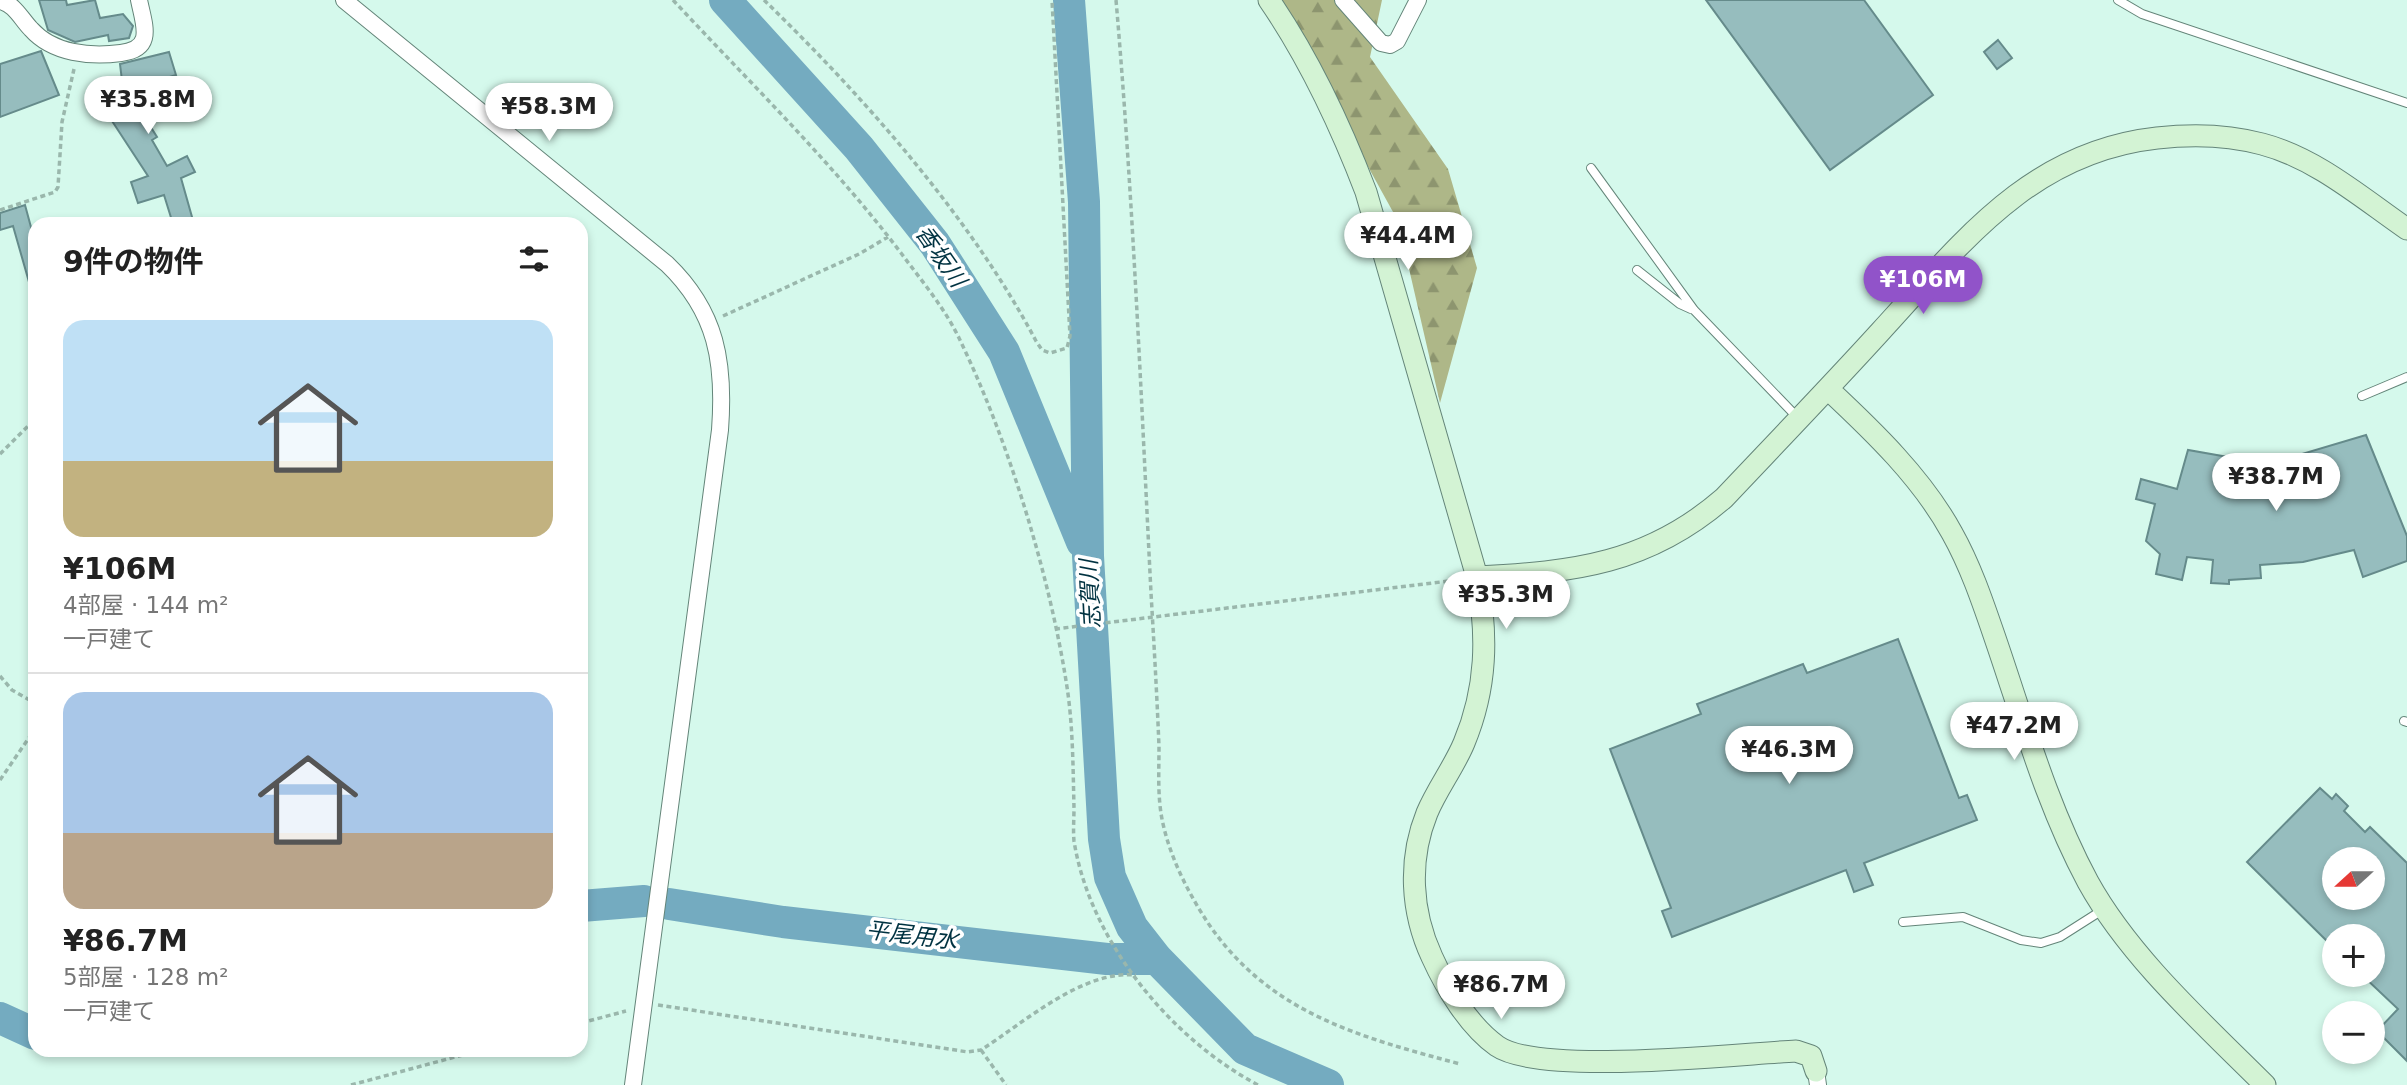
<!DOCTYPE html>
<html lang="ja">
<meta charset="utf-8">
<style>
body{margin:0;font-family:"DejaVu Sans","Noto Sans JP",sans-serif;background:#f2f2f2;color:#222;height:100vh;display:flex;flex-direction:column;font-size:26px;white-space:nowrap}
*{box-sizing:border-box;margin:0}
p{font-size:23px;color:#767676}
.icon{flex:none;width:38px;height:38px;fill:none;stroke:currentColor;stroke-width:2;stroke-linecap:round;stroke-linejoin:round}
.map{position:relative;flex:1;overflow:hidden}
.panel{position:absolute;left:28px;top:217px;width:560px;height:840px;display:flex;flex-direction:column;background:#fff;border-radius:21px;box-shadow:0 4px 10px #0003}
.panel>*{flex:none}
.needle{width:46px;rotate:249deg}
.controls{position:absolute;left:2322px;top:847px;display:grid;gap:14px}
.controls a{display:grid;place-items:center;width:63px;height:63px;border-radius:50%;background:#fff;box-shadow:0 4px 10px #0003;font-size:35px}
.price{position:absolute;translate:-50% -60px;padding:0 16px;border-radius:24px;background:#fff;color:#222;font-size:23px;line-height:46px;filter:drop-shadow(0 2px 4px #0008)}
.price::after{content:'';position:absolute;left:50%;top:42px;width:21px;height:16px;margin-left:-10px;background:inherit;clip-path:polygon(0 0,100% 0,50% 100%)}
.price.selected{background:#9153c9;color:#fff}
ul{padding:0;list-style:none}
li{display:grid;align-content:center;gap:14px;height:371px;padding:0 35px}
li+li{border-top:2px solid #e0e0e0}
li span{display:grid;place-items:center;height:217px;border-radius:21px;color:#555}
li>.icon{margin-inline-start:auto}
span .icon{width:126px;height:126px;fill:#fffc;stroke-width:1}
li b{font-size:30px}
h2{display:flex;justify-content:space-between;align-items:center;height:84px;padding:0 35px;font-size:30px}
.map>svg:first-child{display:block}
</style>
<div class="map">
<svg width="2407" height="1085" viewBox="0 0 2407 1085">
<defs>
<pattern id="forest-firs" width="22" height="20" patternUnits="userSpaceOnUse" patternTransform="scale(1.75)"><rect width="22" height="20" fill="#aeb788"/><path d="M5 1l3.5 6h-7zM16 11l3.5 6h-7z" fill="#8d956f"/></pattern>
</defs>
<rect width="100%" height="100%" fill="#d5f9ec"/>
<path fill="url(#forest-firs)" d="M1276 0H1382L1370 57 1448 169 1477 268 1440 403 1398 221Z"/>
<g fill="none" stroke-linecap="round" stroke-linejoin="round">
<path stroke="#74abc0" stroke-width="32" d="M725 0 859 148 935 244 1004 352 1082 542
M1069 0 1084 202 1088 556 1104 839 1110 877 1132 927 1157 959 1245 1049 1328 1085
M669 904 783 922 1107 959H1157
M581 906 644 901
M0 1018 35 1034"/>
</g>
<path fill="#96bdbe" stroke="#658b8b" stroke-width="2" fill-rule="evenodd" d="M39 0H66L67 5 95 0 100 18 123 14 133 26 129 38 109 41 108 35 75 42 48 30Z
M1706 0H1864L1933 95 1830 170Z
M1998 40 2012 58 1997 69 1984 52Z
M41 51 59 95 0 117V64Z
M169 52 176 75 137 87 150 108 142 113 157 137 152 140 167 166 187 156 195 172 181 178 194 224H173L164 195 138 203 131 182 148 176 95 95 123 89 120 64Z
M25 205 35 242V288L31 289 13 226 0 230V213Z
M2366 435 2407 536V561L2363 577 2354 550 2303 562 2260 565 2261 578 2229 580V584L2211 583 2213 560 2187 557 2182 580 2156 574 2160 554 2146 541 2155 504 2136 499 2141 479 2177 489 2188 450 2245 460H2282Z
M1898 639 1959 798 1967 795 1977 820 1864 863 1873 885 1854 892 1846 870 1672 937 1662 911 1671 908 1610 749 1701 714 1697 704 1803 664 1807 673Z
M2320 788 2332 799 2336 794 2348 806 2344 811 2365 832 2370 827 2407 863V1061L2377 1031 2398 1009 2362 975H2373V936H2334V948L2247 862ZM2334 859H2373V898H2334Z"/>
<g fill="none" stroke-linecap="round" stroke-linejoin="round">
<g stroke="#648579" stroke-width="10">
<path id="lane" d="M2118 0 2142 14 2407 103
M1591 168 1694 310 1797 417
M1637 270 1680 304 1691 309
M2362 396 2407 377
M2404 721 2407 722
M1903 922 1963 917 2021 940 2041 943 2060 937 2104 909"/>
</g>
<g stroke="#648579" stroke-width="18">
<path id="street" d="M344 0 667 264C717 312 725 363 720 430L633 1085
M1343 0 1381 43 1390 45 1397 41 1418 0
M0 1C15 4 21 19 31 29 53 54 91 57 121 53 155 49 144 25 139 0
M1816 1071 1818 1085"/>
</g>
<g stroke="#648579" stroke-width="23">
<path id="secondary" d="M1269 0C1310 60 1340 124 1366 192L1477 577C1488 635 1487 688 1464 743 1454 767 1437 789 1427 813 1408 860 1411 912 1432 957 1446 988 1469 1026 1497 1046 1540 1076 1736 1054 1796 1051L1811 1056 1816 1071
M1828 389C1873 431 1922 478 1952 533 1970 565 1982 600 1994 635 2023 719 2046 804 2088 882 2130 958 2204 1024 2265 1085
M1477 577C1574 572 1648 564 1724 498 1776 443 1829 388 1880 332 1961 244 2029 152 2157 138 2191 134 2229 135 2262 144 2316 158 2362 198 2407 229"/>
</g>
<path stroke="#9ab7ac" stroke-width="3.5" stroke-dasharray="5 3.5" stroke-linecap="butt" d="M673 0C751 84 831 161 901 253 921 280 944 307 959 338 1008 439 1050 576 1067 687 1073 726 1073 768 1074 808 1074 819 1073 830 1074 841 1090 941 1170 1038 1258 1085
M764 0C864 97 971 218 1036 341L1042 350 1050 353 1067 348 1070 336 1052 0
M1116 0C1133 197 1141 395 1151 593 1154 644 1157 696 1159 747 1159 774 1157 801 1164 828 1172 861 1189 894 1208 923 1270 1014 1360 1037 1460 1064
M0 210 55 192 58 187 62 122 74 69
M723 316 859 254 888 237
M0 454 35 419
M1055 629 1457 580
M0 676 12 690 35 703
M0 780 35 729
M658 1005 968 1052 981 1050C1025 1022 1082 970 1136 975
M581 1023 626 1011
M981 1050 1006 1085
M351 1085 481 1050"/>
<use href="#lane" stroke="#fff" stroke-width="8"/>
<use href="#street" stroke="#fff" stroke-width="16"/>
<use href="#secondary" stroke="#d3f3d4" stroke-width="21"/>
</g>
<g text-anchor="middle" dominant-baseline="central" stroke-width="7" stroke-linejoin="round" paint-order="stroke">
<g font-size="23" font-style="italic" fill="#003241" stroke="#fff">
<text transform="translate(941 256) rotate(55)">香坂川</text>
<text transform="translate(1090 594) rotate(-93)">志賀川</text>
<text transform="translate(912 935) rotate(7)">平尾用水</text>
</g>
</g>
</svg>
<div class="controls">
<a><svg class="needle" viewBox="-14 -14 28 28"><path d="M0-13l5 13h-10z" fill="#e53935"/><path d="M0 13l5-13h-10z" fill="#767676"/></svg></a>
<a>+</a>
<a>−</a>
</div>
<b class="price" style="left:148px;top:136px">¥35.8M</b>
<b class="price" style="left:549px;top:143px">¥58.3M</b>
<b class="price" style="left:1408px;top:272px">¥44.4M</b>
<b class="price selected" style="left:1923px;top:316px">¥106M</b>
<b class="price" style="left:2276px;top:513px">¥38.7M</b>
<b class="price" style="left:1506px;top:631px">¥35.3M</b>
<b class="price" style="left:2014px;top:762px">¥47.2M</b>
<b class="price" style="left:1789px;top:786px">¥46.3M</b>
<b class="price" style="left:1501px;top:1021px">¥86.7M</b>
<section class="panel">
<h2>9件の物件<svg class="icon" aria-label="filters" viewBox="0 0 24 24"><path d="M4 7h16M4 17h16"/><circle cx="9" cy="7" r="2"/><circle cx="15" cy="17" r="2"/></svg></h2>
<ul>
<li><span style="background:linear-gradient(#bfe0f5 65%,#c2b280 0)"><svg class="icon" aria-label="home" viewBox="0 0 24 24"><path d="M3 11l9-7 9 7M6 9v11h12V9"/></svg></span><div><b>¥106M</b><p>4部屋 · 144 m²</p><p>一戸建て</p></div></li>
<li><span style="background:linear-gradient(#a9c7e8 65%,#b9a48a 0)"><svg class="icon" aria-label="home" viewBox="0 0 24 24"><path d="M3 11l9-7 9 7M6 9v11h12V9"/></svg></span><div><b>¥86.7M</b><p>5部屋 · 128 m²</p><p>一戸建て</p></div></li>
</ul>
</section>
</div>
